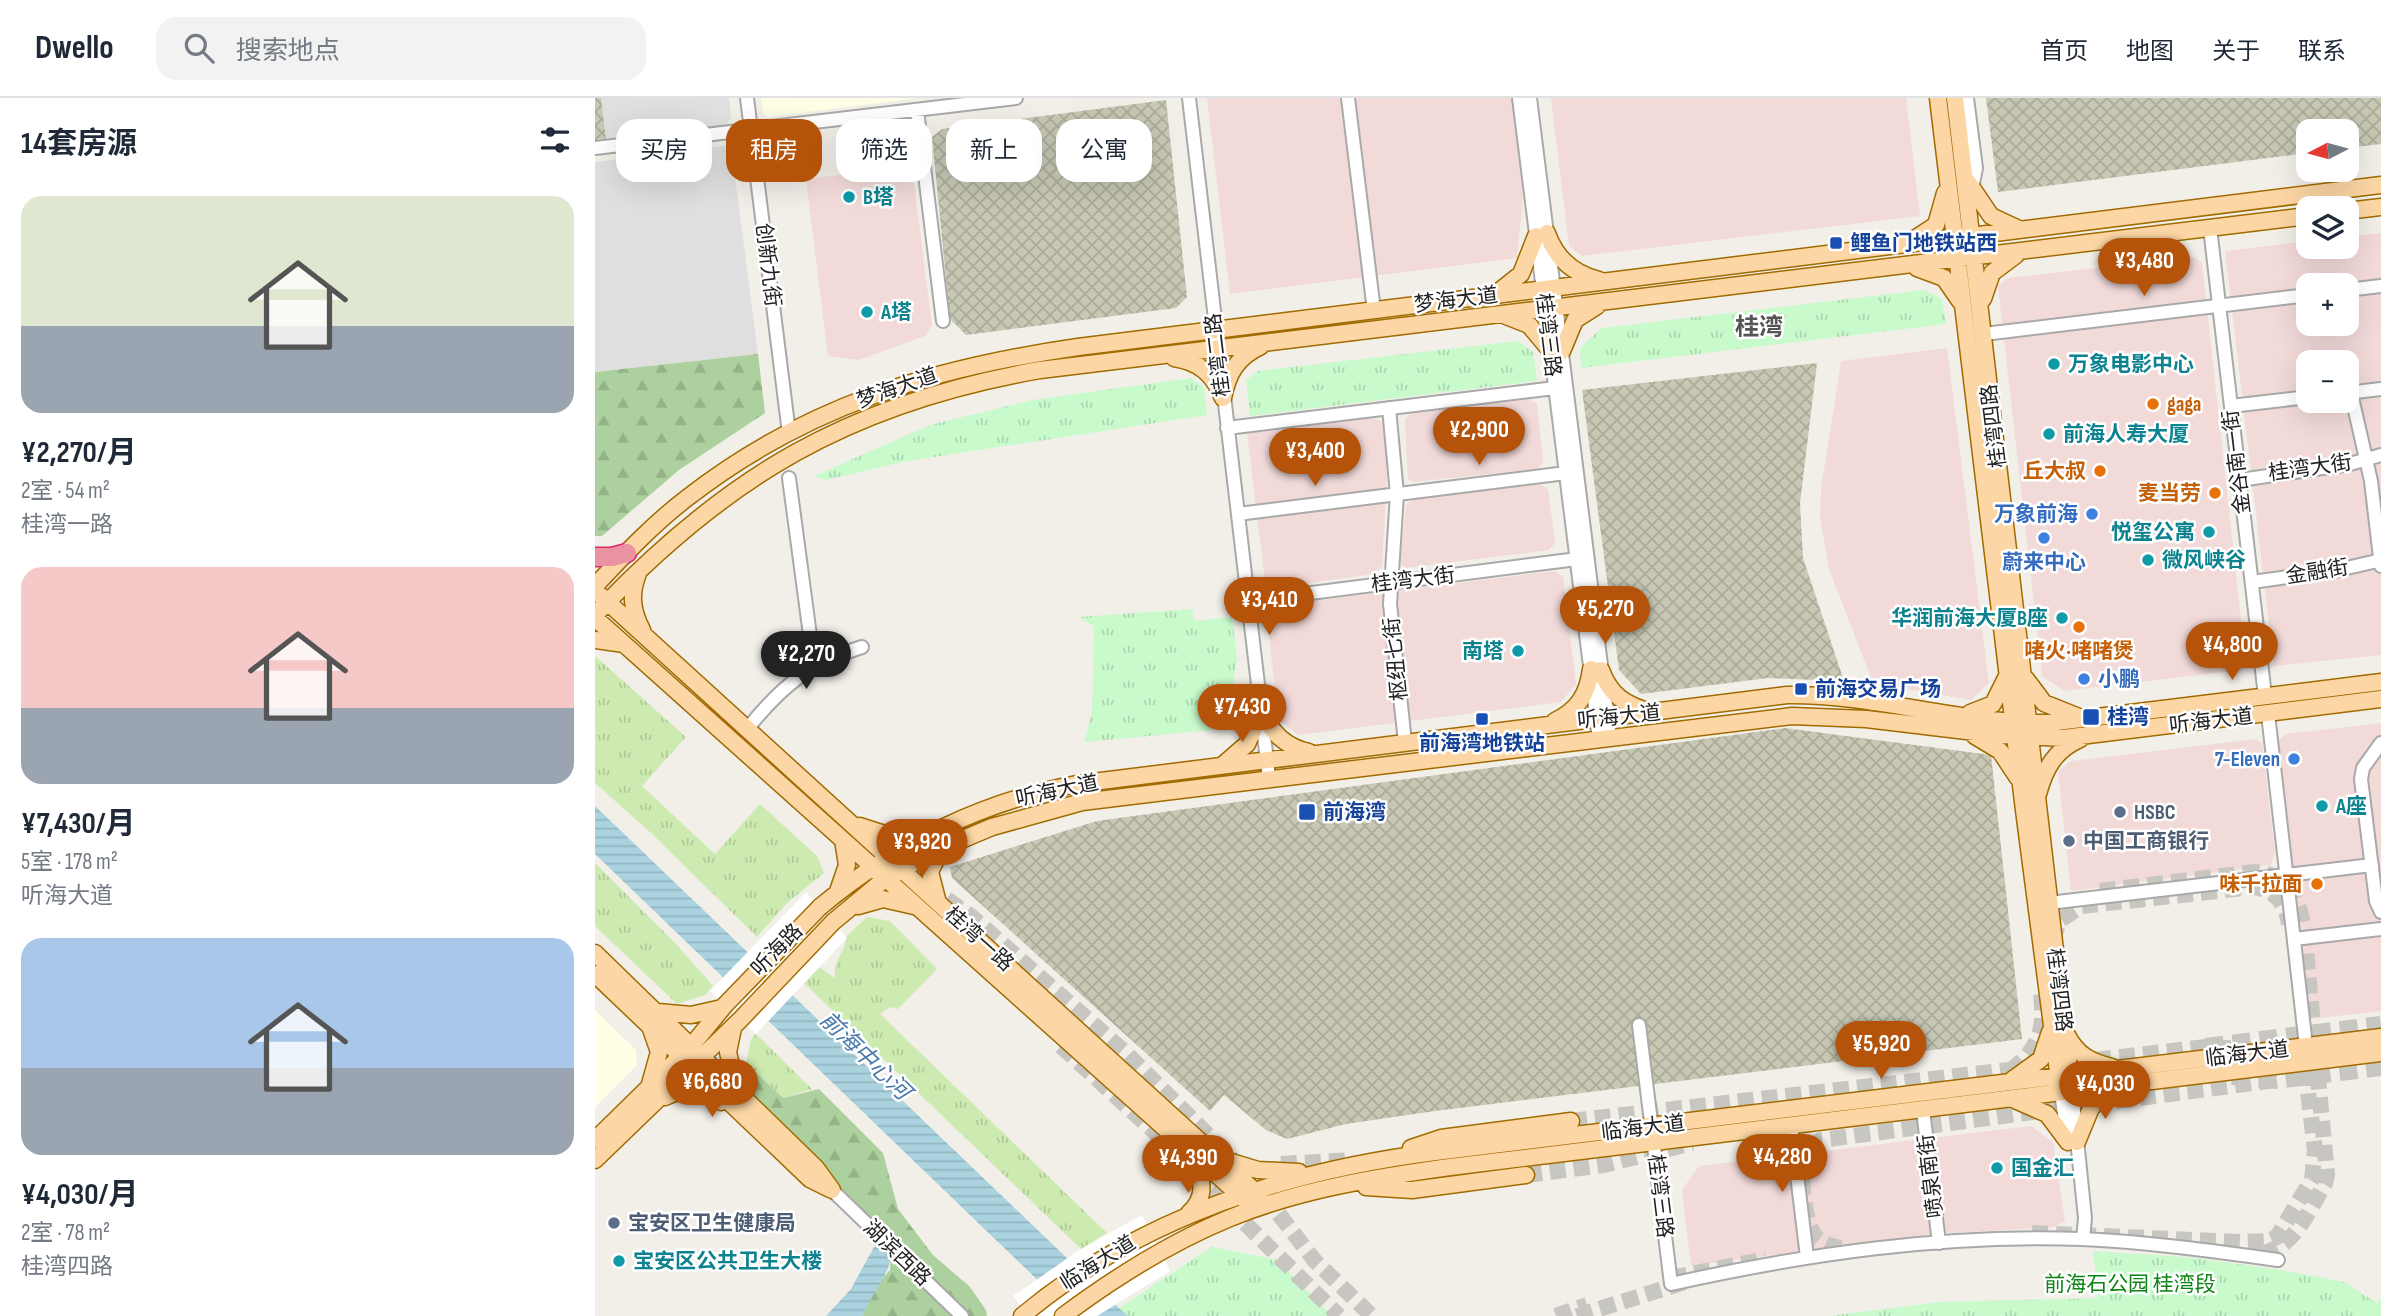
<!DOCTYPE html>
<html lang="zh">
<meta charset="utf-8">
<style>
body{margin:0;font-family:"Sofia Sans Condensed","Noto Sans SC",sans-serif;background:#f2f2f3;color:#1f2937;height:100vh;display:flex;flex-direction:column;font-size:26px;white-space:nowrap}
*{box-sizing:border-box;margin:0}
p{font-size:23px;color:#747a83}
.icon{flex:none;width:38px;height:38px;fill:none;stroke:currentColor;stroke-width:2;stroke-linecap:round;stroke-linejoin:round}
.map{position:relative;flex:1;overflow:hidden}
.details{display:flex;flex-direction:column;background:#fff;width:595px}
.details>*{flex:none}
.hud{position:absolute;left:21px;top:21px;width:665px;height:63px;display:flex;gap:14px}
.needle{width:46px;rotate:264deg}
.tools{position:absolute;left:1701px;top:21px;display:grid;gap:14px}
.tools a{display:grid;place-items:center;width:63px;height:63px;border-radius:14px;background:#fff;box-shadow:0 7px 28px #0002;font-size:35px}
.price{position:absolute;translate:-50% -60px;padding:0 16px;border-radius:24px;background:#b45309;color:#fff;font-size:23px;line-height:46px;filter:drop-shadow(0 2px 4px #0008)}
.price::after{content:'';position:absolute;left:50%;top:42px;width:21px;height:16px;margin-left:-10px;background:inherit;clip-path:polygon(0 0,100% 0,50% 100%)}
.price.selected{background:#222;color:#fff}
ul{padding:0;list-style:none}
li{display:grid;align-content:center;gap:14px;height:371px;padding:0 21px}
li span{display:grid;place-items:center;height:217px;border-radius:21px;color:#555}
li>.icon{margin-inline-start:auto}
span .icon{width:126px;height:126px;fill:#fffc;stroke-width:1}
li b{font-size:30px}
h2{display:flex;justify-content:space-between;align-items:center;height:84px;padding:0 21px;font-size:30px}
.chip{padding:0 24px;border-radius:21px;background:#fff;box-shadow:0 7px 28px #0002;font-size:24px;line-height:63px}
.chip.selected{background:#b45309;color:#fff}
header{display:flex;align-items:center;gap:42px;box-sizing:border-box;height:98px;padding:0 35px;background:#fff;border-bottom:2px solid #e0e1e3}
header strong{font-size:33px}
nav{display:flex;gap:38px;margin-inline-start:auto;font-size:24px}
.search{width:490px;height:63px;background:#f2f2f3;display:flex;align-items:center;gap:18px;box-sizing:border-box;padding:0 24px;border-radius:21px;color:#747a83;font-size:26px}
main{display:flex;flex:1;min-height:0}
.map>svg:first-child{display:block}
</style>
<header>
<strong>Dwello</strong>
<div class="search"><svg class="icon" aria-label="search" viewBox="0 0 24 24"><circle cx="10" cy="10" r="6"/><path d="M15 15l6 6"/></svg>搜索地点</div>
<nav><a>首页</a><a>地图</a><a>关于</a><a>联系</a></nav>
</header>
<main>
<section class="details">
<h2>14套房源<svg class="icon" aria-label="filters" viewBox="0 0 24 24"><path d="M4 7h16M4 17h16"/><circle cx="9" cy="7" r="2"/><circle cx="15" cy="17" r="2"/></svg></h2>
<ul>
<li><span style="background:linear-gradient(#dfe7d0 60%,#9aa5b1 0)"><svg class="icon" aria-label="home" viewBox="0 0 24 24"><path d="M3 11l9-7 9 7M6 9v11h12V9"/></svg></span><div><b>¥2,270/月</b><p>2室 · 54 m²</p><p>桂湾一路</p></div></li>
<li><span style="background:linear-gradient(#f6c9c9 65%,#9aa5b1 0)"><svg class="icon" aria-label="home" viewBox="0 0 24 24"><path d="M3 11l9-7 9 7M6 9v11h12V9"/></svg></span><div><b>¥7,430/月</b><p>5室 · 178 m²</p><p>听海大道</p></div></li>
<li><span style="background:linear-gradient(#a9c7e8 60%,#9aa5b1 0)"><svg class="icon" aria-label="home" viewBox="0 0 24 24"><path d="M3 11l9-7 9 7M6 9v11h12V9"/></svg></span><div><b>¥4,030/月</b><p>2室 · 78 m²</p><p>桂湾四路</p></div></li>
</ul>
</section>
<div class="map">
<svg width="1786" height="1218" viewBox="0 0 1786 1218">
<defs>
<pattern id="construction-cross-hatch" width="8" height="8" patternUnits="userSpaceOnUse" patternTransform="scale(1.75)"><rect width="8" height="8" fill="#c7c7b4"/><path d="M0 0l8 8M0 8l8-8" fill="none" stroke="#abab9a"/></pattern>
<pattern id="grass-tufts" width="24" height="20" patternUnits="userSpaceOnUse" patternTransform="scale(1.75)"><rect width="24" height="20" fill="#cdebb0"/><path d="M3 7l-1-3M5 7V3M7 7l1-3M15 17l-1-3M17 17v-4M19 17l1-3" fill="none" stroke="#b0c997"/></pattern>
<pattern id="forest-firs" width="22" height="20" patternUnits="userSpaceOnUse" patternTransform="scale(1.75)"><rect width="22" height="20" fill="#add19e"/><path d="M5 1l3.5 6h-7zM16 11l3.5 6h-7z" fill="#95b388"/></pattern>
<pattern id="park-tufts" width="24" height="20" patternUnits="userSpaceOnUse" patternTransform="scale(1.75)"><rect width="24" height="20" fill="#c8facc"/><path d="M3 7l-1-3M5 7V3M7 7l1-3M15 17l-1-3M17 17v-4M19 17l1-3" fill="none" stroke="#acd6af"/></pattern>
<pattern id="water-rules" width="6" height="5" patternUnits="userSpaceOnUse" patternTransform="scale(1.75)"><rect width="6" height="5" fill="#aad3df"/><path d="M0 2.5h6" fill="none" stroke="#92b5bf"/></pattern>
</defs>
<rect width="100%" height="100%" fill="#f2efe9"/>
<path fill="#e0dfdf" d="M6 0H134L136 20 131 27 11 41Z
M136 47 163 256 0 274V64Z"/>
<path fill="#f2dad9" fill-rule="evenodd" d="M612 0H917L928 98 922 160 635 196Z
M956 0H1311L1325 118 987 158 974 148Z
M317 68 337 228 330 238 264 262 233 258 211 81Z
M1786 135V557L1679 568 1630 153 1713 143V149H1752V139ZM1713 187H1752V226H1713ZM1713 264H1752V303H1713Z
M1600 159 1607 165 1651 567 1647 572 1469 593 1447 578 1403 188 1412 180Z
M1352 250 1394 585 1376 602 1278 585 1234 471 1225 420 1226 391 1246 263Z
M934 301 942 306 948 364 942 371 818 384 813 381 810 321 817 314Z
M780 319 789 326 792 379 787 468 778 476 671 491 652 335Z
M945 386 953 391 960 445 954 452 810 470 805 465 811 407 820 400Z
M960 473 968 479 981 586 966 604 703 637 683 621 671 509Z
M1786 625V913L1716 921 1683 643 1691 636Z
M1661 641 1667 645 1680 755 1676 767 1476 793 1463 673 1476 663Z
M1436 1028 1458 1044 1470 1123 1459 1129 1336 1136 1096 1168 1087 1092 1104 1068Z"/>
<path fill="#ffffe5" d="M166 0H324L172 19 168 15Z
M0 912 41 952 42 967 0 1009Z"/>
<path fill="url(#construction-cross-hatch)" d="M0 0H6L11 41 0 42Z
M1391 0H1786V46L1752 50V33H1713V55L1403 94Z
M571 2 592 199 581 210 371 237 355 221 337 39 347 31Z
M1222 265 1205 405 1208 460 1249 583 1173 580 1046 596 1024 572 987 292Z
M1190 630 1396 657 1427 941 840 1013 751 1026 692 1041 671 1032 629 997 615 1013 357 780 355 769 502 723Z"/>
<path fill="url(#grass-tufts)" d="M0 558 91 639 47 688 120 756 165 706 222 758 229 775 193 804 162 839 56 735 0 685Z
M0 765 80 845 118 888 110 897 82 906 0 828Z
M272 819 295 823 342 871 303 911 295 909 285 916 512 1135 486 1151 209 885 224 869 240 880C238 858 252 856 250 840Z
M161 936 217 991 188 1000 154 968 150 969 156 941Z"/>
<path fill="url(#forest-firs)" d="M163 256 170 315 84 372 7 438H0V274Z
M154 968 188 1000 224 991 288 1055 303 1111 338 1157 375 1189 391 1212 392 1218H267L280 1189 295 1172 296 1153 285 1148 266 1129 260 1105 149 995 150 969Z"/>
<path fill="url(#park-tufts)" d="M1329 192 1347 201 1351 226 986 270 985 250 1007 230Z
M923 243 938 254 942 283 655 318 651 282 663 273Z
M596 280 609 289 612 317 313 363 230 382 219 378 335 327 437 302Z
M597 511 599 523 637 519 642 560 637 592 643 616 640 630 489 644 497 614 499 528 483 519Z
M617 1149 682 1162 737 1218H533L524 1210Z
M1498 1153 1590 1159 1687 1172 1749 1184 1782 1205 1786 1200V1218H1234L1345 1204 1503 1200Z"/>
<path fill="url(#water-rules)" d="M0 708 524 1210 533 1218H480L0 756Z
M285 1148 296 1153C298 1172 276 1197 267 1218H231L256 1191 279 1149Z"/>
<path fill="#fff" d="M211 794 252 840 161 936 115 893Z
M547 1117 575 1173 502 1218H433L418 1198 486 1151Z"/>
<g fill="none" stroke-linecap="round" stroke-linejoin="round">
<path stroke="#c8c6c1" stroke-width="16" stroke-dasharray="16 8" stroke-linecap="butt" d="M332 787 377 819 532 956 646 1070
M1505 793 1659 774C1695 776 1703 799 1709 831L1732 1076 1730 1086C1711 1117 1696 1158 1655 1156
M1457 843 1465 822 1487 808 1658 789C1680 791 1691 806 1694 826
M466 948 577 1050 608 1070
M1415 973C1445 949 1450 933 1446 895
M976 1023 1611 949 1651 951
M686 1066 758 1062
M599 1075 744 1218
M931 1077 1009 1067 1097 1045
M669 1097 720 1163 777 1218
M1437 1135 1646 1144 1673 1143 1682 1139 1717 1081 1720 1052 1708 953
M1246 1150C1237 1148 1228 1146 1221 1139 1209 1126 1204 1074 1210 1058 1213 1050 1219 1046 1226 1042L1681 982
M1076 1180 1171 1161
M961 1218 992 1207
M982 1218 1090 1184"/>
<path stroke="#c8c6c1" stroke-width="18" stroke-dasharray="18 9" stroke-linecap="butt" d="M1611 949 1786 927
M1637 978 1681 982 1786 969"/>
<g stroke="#a9a9a9" stroke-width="16">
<path id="minor" d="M152 0 194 335
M594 0 674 680
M753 0 779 213
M924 0 1004 640
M935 0 1015 639
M1372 0 1381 70 1376 96
M322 12 348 223
M0 50 421 0
M1615 130 1670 598
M1752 192 1786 188
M1389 236 1713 197
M1752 295 1786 291
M1756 295 1776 383 1786 468
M1636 308 1713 299
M794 310 802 396 795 506 810 644
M632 330 960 290
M194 380 219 567
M1645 382 1755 366 1786 357
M643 416 971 375
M1657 484 1743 472 1786 462
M653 503 982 461
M1673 616 1711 948
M152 631C187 588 213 566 267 549
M1786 645 1768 670 1766 681 1781 803 1786 814
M1454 805 1777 767
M1699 841 1786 831
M1044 927 1076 1186C1211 1156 1349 1136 1487 1141 1553 1144 1618 1153 1683 1162
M1477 993 1490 1120 1488 1141
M1466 995 1473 1043
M1328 1012 1344 1145
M1196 1028 1212 1159
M237 1092 367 1218"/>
</g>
<g stroke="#a06b00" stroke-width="19">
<path id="major" d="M1343 0 1429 712 1465 989
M1360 0 1475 980
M1373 84 1396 118 1424 131
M1752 113 1786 109
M952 135C961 161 979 176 1004 182
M1315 144 1341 127 1350 95
M1322 170 1349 180 1365 203
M902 195 926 176 941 138
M1388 201 1397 175 1421 157
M911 218 934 227 955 252
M967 253 980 222 1002 208
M579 260C605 264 618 276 628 300
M628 300C633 275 642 259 666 248
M44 473C35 494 36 511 47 532
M0 488C29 457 58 426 92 400 210 308 337 270 483 249L1786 87
M6 498 665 1098
M0 517C131 378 255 305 445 272L1713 118
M0 520 650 1102
M0 542 29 546
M1006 572C1015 597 1030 607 1056 614
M1431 581 1449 605 1484 619
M666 615C678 635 690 649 714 654
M1375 615 1398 606 1411 580
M960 623C983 612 993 596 996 571
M1380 638 1405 653 1423 680
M629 666 652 646 666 615
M1443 696C1450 670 1460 652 1485 641
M265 728 296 738 328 734
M243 793 252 767 248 742
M342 801 335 774 346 751
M263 808 288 801 319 808
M225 809C299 747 387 703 482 686L1192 597C1280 596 1366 626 1453 625L1786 584
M0 855 221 1070 237 1092
M0 876 215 1081 235 1091
M63 914 96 917 127 910
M138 930 133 954 140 986
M1472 937C1482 957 1496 964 1517 969
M1417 982 1446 961 1455 934
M55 986 64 954 56 931
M70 999C90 989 109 989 126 1004
M1422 1003 1452 1016 1473 1044
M0 1042 97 947 130 907
M1482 1044 1496 1010 1518 989
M816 1050 846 1040 976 1023
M0 1062 145 922 238 824 291 780 347 750 397 729 487 704 1197 618 1271 621 1405 637 1469 640 1786 601
M633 1063 663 1072 704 1074
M771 1089 817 1092 931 1077
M594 1115C614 1098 606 1077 597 1056
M427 1218C544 1120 690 1073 840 1054L1786 939
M468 1218C519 1180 576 1144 635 1120 703 1092 782 1079 855 1069L1786 955"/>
</g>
<g stroke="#dc2a67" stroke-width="21">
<path id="highway" d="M0 459H17L32 455"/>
</g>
<use href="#minor" stroke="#fff" stroke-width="12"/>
<use href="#major" stroke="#fcd6a4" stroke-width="16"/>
<use href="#highway" stroke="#e892a2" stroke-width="18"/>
<g stroke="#a06b00" stroke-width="19" stroke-linecap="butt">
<path id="major-bridge" d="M130 907 225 809"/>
</g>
<use href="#major-bridge" stroke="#fcd6a4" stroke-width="16"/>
</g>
<g fill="#0f9aa8" stroke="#fff" stroke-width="2.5">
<circle cx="254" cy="99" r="7"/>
<circle cx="272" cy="214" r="7"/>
<circle cx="1459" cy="266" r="7"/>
<circle cx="1454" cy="336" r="7"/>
<circle cx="1614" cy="434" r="7"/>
<circle cx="1553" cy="462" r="7"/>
<circle cx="1467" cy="520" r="7"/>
<circle cx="923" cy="553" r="7"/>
<circle cx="1727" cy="708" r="7"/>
<circle cx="1402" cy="1070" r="7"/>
<circle cx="24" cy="1163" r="7"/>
</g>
<g fill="#1a4fb4" stroke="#fff" stroke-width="2.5">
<rect x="1234" y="138" width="14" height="14" rx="3.5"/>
<rect x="1199" y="584" width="14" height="14" rx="3.5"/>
<rect x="1487" y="610" width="18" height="18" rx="3.5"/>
<rect x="880" y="614" width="14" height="14" rx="3.5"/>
<rect x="703" y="705" width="18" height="18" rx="3.5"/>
</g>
<g fill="#e8710a" stroke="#fff" stroke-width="2.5">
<circle cx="1558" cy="306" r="7"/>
<circle cx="1505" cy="373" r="7"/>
<circle cx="1620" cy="395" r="7"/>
<circle cx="1484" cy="529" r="7"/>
<circle cx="1722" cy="786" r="7"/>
</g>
<g fill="#3f7fe0" stroke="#fff" stroke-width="2.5">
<circle cx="1497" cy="416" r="7"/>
<circle cx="1449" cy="440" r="7"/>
<circle cx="1489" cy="581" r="7"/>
<circle cx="1699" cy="661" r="7"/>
</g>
<g fill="#5c6f8a" stroke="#fff" stroke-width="2.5">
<circle cx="1525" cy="714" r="7"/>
<circle cx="1474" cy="743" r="7"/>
<circle cx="19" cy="1125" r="7"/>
</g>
<g text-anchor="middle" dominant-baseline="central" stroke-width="5" stroke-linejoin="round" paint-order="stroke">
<g font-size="21" font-weight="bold" fill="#0d838f" stroke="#fff" text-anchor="start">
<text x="268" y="99">B塔</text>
<text x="286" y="214">A塔</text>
<text x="1473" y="266">万象电影中心</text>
<text x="1468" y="336">前海人寿大厦</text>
<text x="1600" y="434" text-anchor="end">悦玺公寓</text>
<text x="1567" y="462">微风峡谷</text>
<text x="1453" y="520" text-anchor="end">华润前海大厦B座</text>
<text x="909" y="553" text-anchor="end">南塔</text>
<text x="1741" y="708">A座</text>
<text x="1416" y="1070">国金汇</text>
<text x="38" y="1163">宝安区公共卫生大楼</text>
</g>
<g font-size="21" font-weight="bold" fill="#164399" stroke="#fff" text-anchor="start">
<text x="1255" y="145">鲤鱼门地铁站西</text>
<text x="1220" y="591">前海交易广场</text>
<text x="1512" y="619">桂湾</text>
<text x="887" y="645" text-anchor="middle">前海湾地铁站</text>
<text x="728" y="714">前海湾</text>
</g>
<g font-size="21" fill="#222" stroke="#fff">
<text transform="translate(173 167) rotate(83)">创新九街</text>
<text transform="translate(861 202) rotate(-7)">梦海大道</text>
<text transform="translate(953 237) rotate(83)">桂湾三路</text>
<text transform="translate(623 257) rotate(-97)">桂湾二路</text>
<text transform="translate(302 290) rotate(-19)">梦海大道</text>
<text transform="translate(1399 328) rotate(-97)">桂湾四路</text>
<text transform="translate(1642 364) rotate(-97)">金谷南一街</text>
<text transform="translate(1715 370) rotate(-8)">桂湾大街</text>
<text transform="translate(1722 474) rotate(-9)">金融街</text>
<text transform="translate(818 482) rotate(-7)">桂湾大街</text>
<text transform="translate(801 561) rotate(-96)">枢纽七街</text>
<text transform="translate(1024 619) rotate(-6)">听海大道</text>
<text transform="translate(1616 623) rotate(-7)">听海大道</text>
<text transform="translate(462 693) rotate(-12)">听海大道</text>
<text transform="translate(384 841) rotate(42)">桂湾一路</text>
<text transform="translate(182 852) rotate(-46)">听海路</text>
<text transform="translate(1464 892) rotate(83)">桂湾四路</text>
<text transform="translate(1652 956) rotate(-7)">临海大道</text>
<text transform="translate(1048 1030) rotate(-7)">临海大道</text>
<text transform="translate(1336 1078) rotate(-97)">喷泉南街</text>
<text transform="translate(1065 1098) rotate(83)">桂湾三路</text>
<text transform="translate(302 1155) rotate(44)">湖滨西路</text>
<text transform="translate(503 1165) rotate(-32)">临海大道</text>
</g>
<g font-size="21" font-weight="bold" fill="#c56008" stroke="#fff" text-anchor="end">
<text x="1572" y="306" text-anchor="start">gaga</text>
<text x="1491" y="373">丘大叔</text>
<text x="1606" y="395">麦当劳</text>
<text x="1484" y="553" text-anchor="middle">啫火·啫啫煲</text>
<text x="1708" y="786">味千拉面</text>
</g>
<g font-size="21" font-weight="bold" fill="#366cbe" stroke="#fff" text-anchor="end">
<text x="1483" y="416">万象前海</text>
<text x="1449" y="464" text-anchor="middle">蔚来中心</text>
<text x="1503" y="581" text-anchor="start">小鹏</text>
<text x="1685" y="661">7-Eleven</text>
</g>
<g font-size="21" font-weight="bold" fill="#4e5e75" stroke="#fff" text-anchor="start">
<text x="1539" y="714">HSBC</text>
<text x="1488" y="743">中国工商银行</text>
<text x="33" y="1125">宝安区卫生健康局</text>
</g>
<g font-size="21" fill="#0c8416" stroke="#fff">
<text x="1535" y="1186">前海石公园 桂湾段</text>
</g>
<g font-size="23" font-style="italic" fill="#4a7aab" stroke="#fff">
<text transform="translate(270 958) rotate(44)">前海中心河</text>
</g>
<g font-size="24" font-weight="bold" fill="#555" stroke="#fff">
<text x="1164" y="229">桂湾</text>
</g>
</g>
</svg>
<div class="tools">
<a><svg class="needle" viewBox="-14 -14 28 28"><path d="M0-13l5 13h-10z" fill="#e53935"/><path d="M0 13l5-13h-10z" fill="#747a83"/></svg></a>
<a><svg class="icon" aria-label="layers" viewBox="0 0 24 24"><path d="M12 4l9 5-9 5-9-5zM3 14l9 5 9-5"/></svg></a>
<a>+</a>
<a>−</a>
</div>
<b class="price" style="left:1549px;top:200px">¥3,480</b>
<b class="price" style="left:884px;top:369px">¥2,900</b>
<b class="price" style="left:720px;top:390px">¥3,400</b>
<b class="price" style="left:674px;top:539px">¥3,410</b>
<b class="price" style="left:1010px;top:548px">¥5,270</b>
<b class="price" style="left:1637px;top:584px">¥4,800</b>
<b class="price selected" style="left:211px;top:593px">¥2,270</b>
<b class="price" style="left:647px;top:646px">¥7,430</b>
<b class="price" style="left:327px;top:781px">¥3,920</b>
<b class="price" style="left:1286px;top:983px">¥5,920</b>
<b class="price" style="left:117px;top:1021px">¥6,680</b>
<b class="price" style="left:1510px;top:1023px">¥4,030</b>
<b class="price" style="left:1187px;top:1096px">¥4,280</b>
<b class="price" style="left:593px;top:1097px">¥4,390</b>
<div class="hud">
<a class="chip">买房</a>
<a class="chip selected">租房</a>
<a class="chip">筛选</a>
<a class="chip">新上</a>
<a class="chip">公寓</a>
</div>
</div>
</main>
